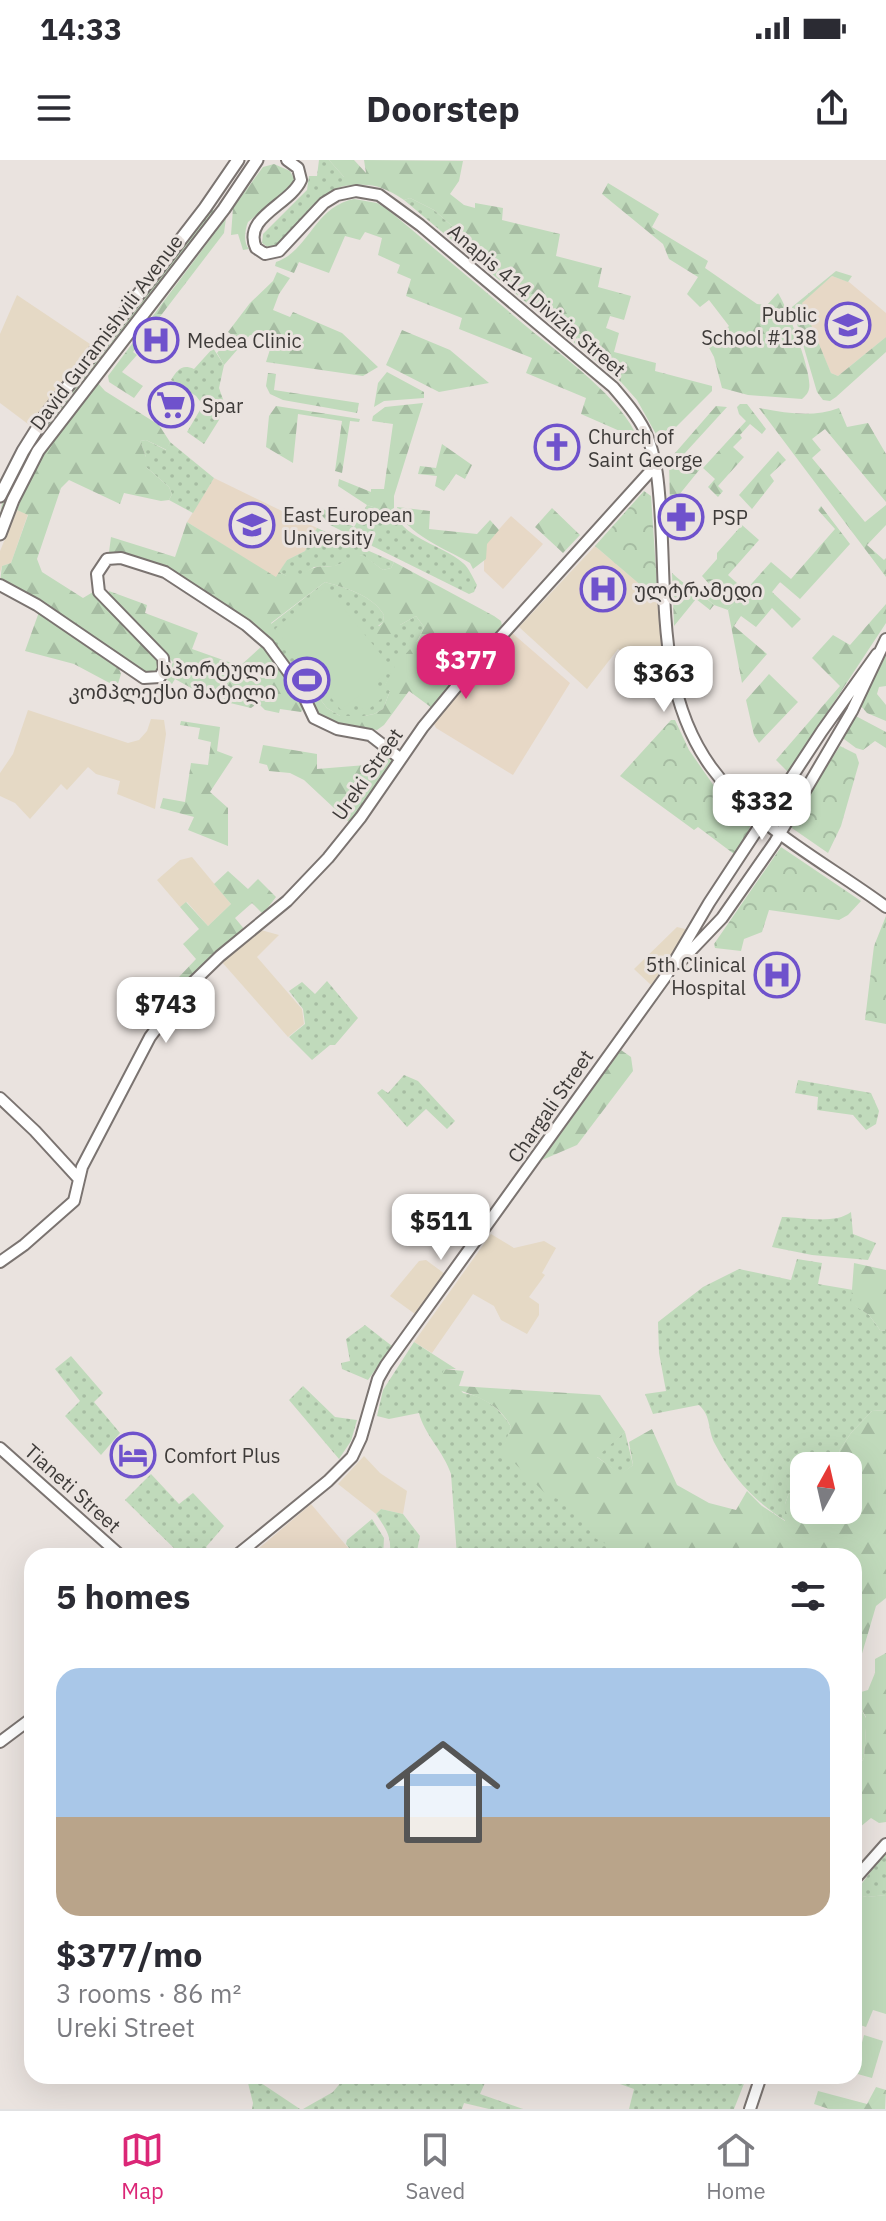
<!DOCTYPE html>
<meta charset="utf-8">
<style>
body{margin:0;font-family:"IBM Plex Sans","Noto Sans Georgian",sans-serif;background:#f7f7f7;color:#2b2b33;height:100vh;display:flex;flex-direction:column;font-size:30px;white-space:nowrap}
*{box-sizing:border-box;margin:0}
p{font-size:26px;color:#7c7c81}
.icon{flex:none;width:44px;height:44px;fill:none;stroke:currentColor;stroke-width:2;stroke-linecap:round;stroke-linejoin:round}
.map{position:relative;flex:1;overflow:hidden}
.details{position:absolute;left:24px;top:1388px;width:838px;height:536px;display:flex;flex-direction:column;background:#fff;border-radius:24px;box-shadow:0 8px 32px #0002}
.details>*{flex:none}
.needle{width:52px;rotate:8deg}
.tools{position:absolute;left:790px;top:1292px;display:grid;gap:16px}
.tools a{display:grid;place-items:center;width:72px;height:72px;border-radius:16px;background:#fff;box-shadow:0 8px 32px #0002;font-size:40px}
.price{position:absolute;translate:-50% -68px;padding:0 18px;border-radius:16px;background:#fff;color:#222;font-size:26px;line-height:52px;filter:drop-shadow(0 2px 4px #0008)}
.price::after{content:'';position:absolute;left:50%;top:48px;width:24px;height:18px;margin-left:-12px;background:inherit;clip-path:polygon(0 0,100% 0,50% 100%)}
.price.on{background:#db2777;color:#fff}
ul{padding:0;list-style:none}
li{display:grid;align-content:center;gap:16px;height:424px;padding:0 32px}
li+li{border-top:2px solid #e1e1e2}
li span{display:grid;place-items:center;height:248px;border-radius:24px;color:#555}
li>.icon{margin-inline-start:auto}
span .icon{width:144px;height:144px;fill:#fffc;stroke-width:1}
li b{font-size:34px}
h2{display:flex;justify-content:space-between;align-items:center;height:96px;padding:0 32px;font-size:34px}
.status{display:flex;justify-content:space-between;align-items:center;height:56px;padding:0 40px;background:#fff;direction:ltr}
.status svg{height:22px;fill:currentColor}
header{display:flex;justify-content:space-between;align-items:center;height:104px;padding:0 32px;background:#fff;font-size:36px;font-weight:700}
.menu{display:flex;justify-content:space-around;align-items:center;height:112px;border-top:2px solid #e1e1e2;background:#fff;font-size:22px;color:#7c7c81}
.menu a{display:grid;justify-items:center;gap:4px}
.menu .on{color:#db2777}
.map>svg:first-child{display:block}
</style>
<div class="status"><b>14:33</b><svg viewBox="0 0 49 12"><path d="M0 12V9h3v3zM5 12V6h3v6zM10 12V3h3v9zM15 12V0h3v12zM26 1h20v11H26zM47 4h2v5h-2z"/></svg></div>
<header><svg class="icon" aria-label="menu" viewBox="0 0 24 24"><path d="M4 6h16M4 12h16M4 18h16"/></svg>Doorstep<svg class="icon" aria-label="share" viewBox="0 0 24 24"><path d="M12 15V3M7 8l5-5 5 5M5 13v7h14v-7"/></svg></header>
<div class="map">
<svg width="886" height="1949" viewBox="0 0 886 1949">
<defs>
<pattern id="grass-dots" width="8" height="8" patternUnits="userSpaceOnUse" patternTransform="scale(2)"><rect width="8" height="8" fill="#c0dabb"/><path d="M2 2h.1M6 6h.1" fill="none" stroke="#a6bca2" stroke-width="1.8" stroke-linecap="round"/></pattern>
<pattern id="forest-firs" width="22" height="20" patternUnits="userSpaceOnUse" patternTransform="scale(2)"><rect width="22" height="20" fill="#c0dabb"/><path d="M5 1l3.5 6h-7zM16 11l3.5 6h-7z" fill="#a6bca2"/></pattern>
<pattern id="park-crowns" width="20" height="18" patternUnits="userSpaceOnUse" patternTransform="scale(2)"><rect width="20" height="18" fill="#c0dabb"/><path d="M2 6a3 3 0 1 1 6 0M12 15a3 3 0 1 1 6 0" fill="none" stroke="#a6bca2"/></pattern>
</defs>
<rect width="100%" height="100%" fill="#eae3df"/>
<path fill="#e5d9c5" d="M17 135 93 186 32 267 0 243V174Z
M17 350 28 354 11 403 2 406 0 413V391Z
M595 386 658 440 664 506 649 518 618 489 587 529 519 467Z
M28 550 128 583 139 580 147 571 151 559 164 560 166 574 155 649 117 634 120 621 96 614 88 607 67 630 61 624 30 659 15 643 0 636V613L13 594Z
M192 697 231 744 208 766 187 742 180 747 157 720 180 700Z
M677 767 685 769 687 774 651 825 634 809Z
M261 770 279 775 257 797 302 849 304 864 288 877 221 801Z
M491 1074 514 1088 544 1081 556 1088 542 1113 545 1115 529 1137 539 1144V1155L527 1174 501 1160 494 1146 473 1134 432 1193 414 1182Z
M426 1100 445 1114 415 1154 390 1136 419 1101Z
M364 1296 380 1313 407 1331 403 1354 381 1349 376 1354 338 1324Z"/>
<path fill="#e7d8c6" d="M832 116 849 122 886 153V177L838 216 831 213 801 143Z
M214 318 317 368 305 391 287 400 276 418 187 362Z
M511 356 543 384 503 429 484 411V386Z
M511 472 570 523 513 615 436 568 433 562Z
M311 1344 355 1396H249H250Z"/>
<path fill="url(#grass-dots)" d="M319 0H329L344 17V26C317 33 296 67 279 87L269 88 262 83 263 74 307 30 309 16H317Z
M410 38 434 50 615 211 621 218V222L404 40Z
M211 49 214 50 213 54 51 262 21 310 0 359C0 311 89 205 121 164 151 126 181 87 211 49Z
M213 188 224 205 219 228 224 242 219 260 204 284 187 272 203 245 196 236 171 220C178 209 182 204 194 209Z
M146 280 166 290 170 282 214 318 193 353 169 340 172 334 169 327 146 307V297L140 281Z
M367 345 394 354C409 381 441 384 463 403 469 408 473 418 477 425L474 432 469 434 330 365 318 351 320 347 354 367Z
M317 368 394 402 391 408 383 410 362 395 335 406 314 407 299 417 290 418 279 412 287 400 305 391Z
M325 422C346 428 372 435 384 455L383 462 378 466 400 465 416 456 424 467C416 489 396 504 385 526L390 531 383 549 374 554 364 556H340L327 548 317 535 310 537 270 480 271 464Z
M327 821 358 858 335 885H330L312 900 289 877 305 864 303 849 289 831 302 822 315 834Z
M404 915 418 921 455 961 447 969 426 949 407 967 377 933 382 929 388 933Z
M798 920 871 933 879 951 876 964 866 970 853 955 817 950 818 937 795 933Z
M851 1052 853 1074 876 1083 868 1100 812 1095 772 1087 782 1057C802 1057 834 1065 851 1052Z
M797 1099 822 1103 818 1124 853 1130 852 1143 869 1155 880 1170 886 1171V1250L872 1251 851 1273 839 1291 846 1306H804V1338L789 1333 785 1344 786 1361C755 1342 732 1317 715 1284 707 1269 712 1257 699 1245L653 1254 645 1234 666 1231 659 1193 658 1162 703 1127 739 1109 791 1120Z
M365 1165 392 1186 368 1220 342 1209 341 1203 350 1201 346 1179Z
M414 1182 456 1209H444L463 1233C484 1236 501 1249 511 1267L503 1291 570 1342 620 1393 628 1396H457L451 1314C444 1292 424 1274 419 1253L389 1259 377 1256 383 1230Z
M71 1196 103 1233 94 1242 120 1273 101 1295 65 1256 80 1241 55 1209Z
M303 1226 335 1257 357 1260 351 1281 339 1299 289 1240Z
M625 1272 633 1305 621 1315 596 1296Z
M151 1314 179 1344 193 1333 224 1366 206 1387 214 1396H182L125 1340Z
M381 1349 403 1354 420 1376 416 1396H389C393 1378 386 1369 376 1354Z
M372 1359 384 1378 383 1396H355L346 1384 347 1380Z
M859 1545 866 1558V1568L864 1598 855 1612 857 1642 854 1645V1561Z
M886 1691V1735L867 1737 854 1734Z
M346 1916H488L480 1934 523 1949H489L464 1943 462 1949H303L333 1932Z
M606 1916H747L734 1949H629L634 1929 606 1919Z
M248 1923H261L300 1949H252L253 1943Z"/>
<path fill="url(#forest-firs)" d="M329 0H354L366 13 364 0 463 1 459 21 450 34 464 45 475 48V43L503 48 502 60 560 74 556 96 602 108 598 127 631 136 624 160 610 156 606 168 619 173 614 192 656 203 655 211 712 226V231L667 276H657L637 240 621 222V218L615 211 434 50 410 38 404 40C381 25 371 23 344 26V17Z
M274 4 290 11 294 19 293 25 248 62C245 70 243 82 249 89L243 90 238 74 231 75 233 48 263 7Z
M608 23 659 54 652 67 708 101 705 108 757 144 767 145 778 133C787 147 813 214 809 229 808 234 805 236 802 239L748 235 722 228 714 197 707 184 729 166 709 140 700 147 687 134 698 117 669 99 663 84 602 34Z
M354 39 377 43 387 49C434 88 481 128 527 167 561 195 623 239 638 279L581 254 586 238 526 213 532 198 459 169 462 158 406 136 411 119 397 113 400 105 378 95 382 78 365 72 360 80 345 76 329 113 299 102 294 113 275 106 276 102C309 91 314 47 354 39Z
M226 58 224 73 133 192 137 195 122 212 143 226 134 238 109 222 108 216Z
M836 111 852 116 848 122 832 116 802 143 831 213 838 216 886 177V192L836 237 830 241 823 240 817 232 792 147Z
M277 112 290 118 279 134 273 150 290 157 293 152 342 173 378 207 363 216 266 202 274 177 250 175 224 205 217 193 232 175 228 172 250 143 273 121Z
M402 170 450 190 489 223 439 232 386 205Z
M387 212 424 232V238L384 241 374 247 378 223Z
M268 213 276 214 274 230 359 243 357 253 283 240 270 234 266 226Z
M97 222 105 231 159 265 170 282 167 290 146 280 140 281 146 297V307L169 327 172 334 169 340 161 341 124 333 120 344 69 320 61 328 37 399 42 412 83 438 93 432 160 500 157 514 148 516 0 422 2 406 11 403 28 355 17 350 33 309Z
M423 243 394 336V354L367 345 338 326 339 319 371 332V329H384L393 264 372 261 373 256 385 247Z
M740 244H747L766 269 762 274 750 264 740 275 742 278 733 287 744 297 718 326 723 331 718 337 708 327 715 319 703 308 746 261 739 254 737 247Z
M276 246 360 259 359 262 350 261 342 313 335 311 342 261 298 254 293 303 266 287 269 256Z
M716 246 727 247 685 293 700 309 670 346 669 300Z
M759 248C787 253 812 258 839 248L847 267 868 263 886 294V342L825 269 812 279 821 290 812 298 865 362 886 345V365L867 385 884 400 886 398V417Z
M442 284 472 305 465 319 456 314 444 331 435 326 437 316 418 314 420 306 436 308Z
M778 291 786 300 770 315 774 321 752 349 739 335Z
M821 346 850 384 800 439 780 422 772 432 801 459 792 468 772 448 756 467 741 456 734 466 767 494 742 523 728 450 771 402 791 419 835 369 818 350Z
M397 347 430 351 429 369 477 374 490 360 499 370 487 384 486 399 473 409 470 403C448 390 403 373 397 347Z
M552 348 580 375 563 393 535 367Z
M187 362 276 417 279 412C300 424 299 411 317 407 324 406 331 407 337 405 346 402 353 396 363 395L383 410 391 408 394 402 494 456 501 461 502 466 432 548 409 531 384 565 377 570 331 563 321 558 310 537 317 535 327 548 340 556H364L374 554 383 549 390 531 384 527 395 506 419 479 424 467 416 456 400 465 382 485 372 474 383 462 384 455C372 435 346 428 325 422L271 463 277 475 270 480 262 472C212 437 173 400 109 392L111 377 175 397Z
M672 413C685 426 701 433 714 445L710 450 696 439 674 466Z
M109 431 147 445 145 453 198 473 192 489 240 506 262 486 300 532 304 548 301 552 280 549 279 553 265 550 258 543 251 548 230 543V541L208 532 199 524 193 529 175 519 172 524 166 519 173 502 108 437Z
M886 444V463L788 612 776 600 840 526 812 498 833 475 850 485Z
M39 452 119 509 121 514 117 527 74 504 25 491Z
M886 495V526L879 527 877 534 886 545V561L867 553 861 546Z
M769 514 798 542 759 583 754 575 746 540Z
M852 554 886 572V588L875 581 863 590 856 588 840 576Z
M181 561 220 567 217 591 233 597 210 632 228 648V686L188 670 194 657 160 648 163 638 185 642 191 603 208 605 211 582 198 579 200 568 180 565Z
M377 584 398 598 349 662 304 620 290 613 269 611 267 605 259 603 263 585 317 594V609L378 604Z
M228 711 248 729 258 719 276 737 263 754 252 743 235 758 245 770 186 824 179 817 196 799 183 784 199 769 180 747 186 742 208 766 231 744 214 724Z
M621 890 631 897 633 911 577 985 542 1000Z
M854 1103 886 1110V1171L880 1170 869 1155 851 1143Z
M444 1209 464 1211 459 1226 600 1235 625 1272 597 1297 621 1314 633 1305 629 1282 652 1269 677 1325 709 1343 736 1350 747 1331 762 1346 785 1361V1344L789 1333 804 1338V1350H848L855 1345 857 1323 839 1291 851 1273 872 1251 886 1250V1438L876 1446 861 1497 854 1494V1396H628L595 1378 569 1343 547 1335 502 1291 511 1267C496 1237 467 1235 439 1222Z
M886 1493V1662L879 1663 871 1658 854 1672V1645L857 1642 855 1612 864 1598 866 1568V1557L859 1545 861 1532 868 1530 875 1513V1499Z
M876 1927 886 1930 885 1949H829L814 1944 818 1931 867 1944Z"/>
<path fill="url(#park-crowns)" d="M644 331 651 336 658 440 595 386Z
M742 365 759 380 728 415 746 431 728 450 714 445 702 434 710 425 702 416 717 399V393Z
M671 560H675L689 590 714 626 751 664 745 680 734 694 698 667 694 670 620 616Z
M840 586 856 594 859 603 841 666 828 693 789 666Z
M781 687 861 741 848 755 839 760 769 750 762 772 744 779 741 791 715 788 714 784Z
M886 756V864L865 860 874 786Z"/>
<path fill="#c0dabb" d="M326 427 392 508 375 522 386 535 365 552 355 540 361 534 341 550 275 469Z
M854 1734 867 1737 886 1735V1854L873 1850 866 1867 854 1863Z
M864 1875 883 1881 872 1918 854 1913Z"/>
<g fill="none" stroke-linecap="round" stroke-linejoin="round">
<g stroke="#7b7471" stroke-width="14">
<path id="secondary" d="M287 0 298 8 301 20C290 45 242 57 256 88L265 94 279 91 324 43 337 35 356 31 379 35 420 65 613 227C625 241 637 255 645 271 658 300 659 330 661 361 666 445 659 535 711 607 755 668 827 703 886 747
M0 425 37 445 144 518 160 517 164 509 163 498 99 432 97 414 107 399 121 398 165 412 246 465 268 484 300 528 314 558 337 569 370 575 401 599
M679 803 722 758 775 682 852 551 886 479
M0 938 35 971 79 1019
M0 1102 24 1085 74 1041 82 1007 150 877 186 829 220 796 287 741 328 698 361 657 423 567 466 515 656 305
M0 1288 121 1396
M236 1396 328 1321 352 1297 361 1278 378 1219 386 1205 666 816 709 743 822 571 877 494
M0 1582 32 1558
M854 1720 886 1684
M750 1949 761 1916"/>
</g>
<g stroke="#7b7471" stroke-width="15">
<path id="primary" d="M0 336 23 291 45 256 205 48 238 0
M0 374 13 340 38 291 224 49 257 0"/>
</g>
<use href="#secondary" stroke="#fff" stroke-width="10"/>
<use href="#primary" stroke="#fff" stroke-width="11"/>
</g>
<defs>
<g id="school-ring" transform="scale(2.3)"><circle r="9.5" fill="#eae3df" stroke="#6f52cc" stroke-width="1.5"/><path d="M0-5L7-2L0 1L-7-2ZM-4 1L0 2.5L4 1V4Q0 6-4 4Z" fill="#6f52cc"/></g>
<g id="hospital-ring" transform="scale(2.3)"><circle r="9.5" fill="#eae3df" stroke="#6f52cc" stroke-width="1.5"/><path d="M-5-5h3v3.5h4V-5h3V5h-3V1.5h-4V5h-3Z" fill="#6f52cc"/></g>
<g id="supermarket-ring" transform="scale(2.3)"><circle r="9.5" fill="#eae3df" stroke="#6f52cc" stroke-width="1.5"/><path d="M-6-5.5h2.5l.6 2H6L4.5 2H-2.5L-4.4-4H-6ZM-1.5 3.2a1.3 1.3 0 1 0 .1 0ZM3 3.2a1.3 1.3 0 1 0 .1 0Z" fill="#6f52cc"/></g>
<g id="church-ring" transform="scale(2.3)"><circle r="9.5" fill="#eae3df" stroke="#6f52cc" stroke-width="1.5"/><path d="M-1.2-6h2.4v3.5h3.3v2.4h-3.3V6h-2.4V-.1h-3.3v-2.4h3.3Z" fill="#6f52cc"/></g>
<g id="pharmacy-ring" transform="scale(2.3)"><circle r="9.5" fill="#eae3df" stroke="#6f52cc" stroke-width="1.5"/><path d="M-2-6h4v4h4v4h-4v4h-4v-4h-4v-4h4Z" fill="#6f52cc"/></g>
<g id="university-ring" transform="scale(2.3)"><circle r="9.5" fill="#eae3df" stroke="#6f52cc" stroke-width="1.5"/><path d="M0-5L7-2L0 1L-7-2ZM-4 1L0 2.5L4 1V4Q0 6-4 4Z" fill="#6f52cc"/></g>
<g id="stadium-ring" transform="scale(2.3)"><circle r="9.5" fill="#eae3df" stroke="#6f52cc" stroke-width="1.5"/><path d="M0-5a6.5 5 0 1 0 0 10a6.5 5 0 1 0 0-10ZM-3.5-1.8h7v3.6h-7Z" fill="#6f52cc"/></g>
<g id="hotel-ring" transform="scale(2.3)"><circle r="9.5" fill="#eae3df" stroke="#6f52cc" stroke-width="1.5"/><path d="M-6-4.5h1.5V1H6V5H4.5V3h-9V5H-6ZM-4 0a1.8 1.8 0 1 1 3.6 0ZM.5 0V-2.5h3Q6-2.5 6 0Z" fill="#6f52cc"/></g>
</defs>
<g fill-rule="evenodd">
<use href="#school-ring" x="848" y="165"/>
<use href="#hospital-ring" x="156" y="180"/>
<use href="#supermarket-ring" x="171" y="245"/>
<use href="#church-ring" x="557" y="287"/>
<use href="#pharmacy-ring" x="681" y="357"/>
<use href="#university-ring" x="252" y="365"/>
<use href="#hospital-ring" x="603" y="429"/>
<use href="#stadium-ring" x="307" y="520"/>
<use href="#hospital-ring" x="777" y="815"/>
<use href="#hotel-ring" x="133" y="1295"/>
</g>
<g text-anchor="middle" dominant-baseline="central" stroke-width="6" stroke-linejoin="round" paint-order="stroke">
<g font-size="20" fill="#3e3b39" stroke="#eae3df">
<text transform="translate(537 140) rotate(40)">Anapis 414 Divizia Street</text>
<text transform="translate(106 172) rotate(-53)">David Guramishvili Avenue</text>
<text transform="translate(367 614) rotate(-55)">Ureki Street</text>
<text transform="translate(550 946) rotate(-55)">Chargali Street</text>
<text transform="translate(73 1328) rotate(42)">Tianeti Street</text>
</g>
<g font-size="20" fill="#3e3b39" stroke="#eae3df" text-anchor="start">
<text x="817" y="154" text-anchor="end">Public<tspan x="817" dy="23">School #138</tspan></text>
<text x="187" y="180">Medea Clinic</text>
<text x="202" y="245">Spar</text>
<text x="588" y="276">Church of<tspan x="588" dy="23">Saint George</tspan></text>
<text x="283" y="354">East European<tspan x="283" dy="23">University</tspan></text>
<text x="712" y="357">PSP</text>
<text x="634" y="429">ულტრამედი</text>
<text x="276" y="508" text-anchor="end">სპორტული<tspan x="276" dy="23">კომპლექსი შატილი</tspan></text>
<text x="746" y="804" text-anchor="end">5th Clinical<tspan x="746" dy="23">Hospital</tspan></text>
<text x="164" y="1295">Comfort Plus</text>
</g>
</g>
</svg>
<div class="tools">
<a><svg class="needle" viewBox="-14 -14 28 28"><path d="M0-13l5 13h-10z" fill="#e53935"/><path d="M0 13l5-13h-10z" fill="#7c7c81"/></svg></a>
</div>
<b class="price on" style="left:466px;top:541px">$377</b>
<b class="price" style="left:664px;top:554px">$363</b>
<b class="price" style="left:762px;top:682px">$332</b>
<b class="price" style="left:166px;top:885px">$743</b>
<b class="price" style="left:441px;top:1102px">$511</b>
<section class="details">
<h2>5 homes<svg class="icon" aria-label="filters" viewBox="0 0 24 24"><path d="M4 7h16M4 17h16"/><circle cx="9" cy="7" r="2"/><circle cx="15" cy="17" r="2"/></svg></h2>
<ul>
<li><span style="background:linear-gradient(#a9c7e8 60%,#b9a48a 0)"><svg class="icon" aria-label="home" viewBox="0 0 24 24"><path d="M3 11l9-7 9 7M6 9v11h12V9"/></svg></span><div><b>$377/mo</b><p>3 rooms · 86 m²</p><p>Ureki Street</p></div></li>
</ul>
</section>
</div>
<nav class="menu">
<a class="on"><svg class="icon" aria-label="map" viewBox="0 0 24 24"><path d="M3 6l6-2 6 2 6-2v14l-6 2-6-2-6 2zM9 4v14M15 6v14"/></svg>Map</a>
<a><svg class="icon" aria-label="saved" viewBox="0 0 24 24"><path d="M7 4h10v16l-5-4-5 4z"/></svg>Saved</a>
<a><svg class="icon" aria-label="home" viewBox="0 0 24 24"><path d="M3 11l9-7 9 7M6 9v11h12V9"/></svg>Home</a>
</nav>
